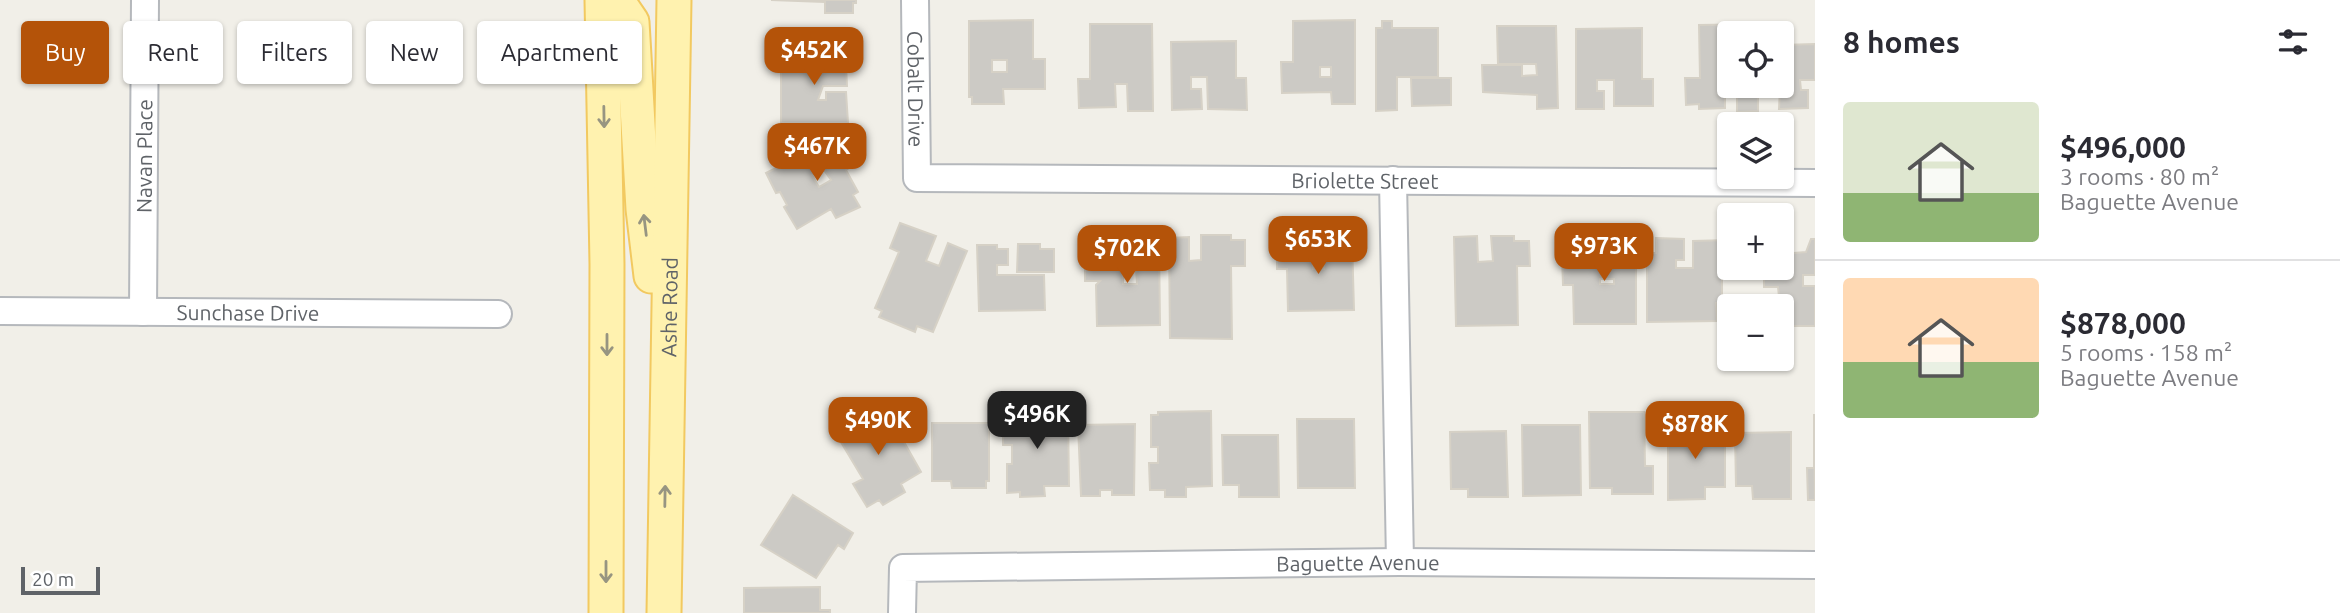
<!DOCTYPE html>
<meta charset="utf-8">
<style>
body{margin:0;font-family:Ubuntu,sans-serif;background:#f7f7f7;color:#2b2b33;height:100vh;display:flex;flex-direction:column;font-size:26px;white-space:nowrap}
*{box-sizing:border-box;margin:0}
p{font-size:23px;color:#7c7c81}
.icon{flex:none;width:38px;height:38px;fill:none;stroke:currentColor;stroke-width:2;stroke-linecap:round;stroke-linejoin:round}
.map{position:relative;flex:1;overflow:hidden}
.details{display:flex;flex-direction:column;background:#fff;width:525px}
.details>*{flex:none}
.top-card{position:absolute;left:21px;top:21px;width:665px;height:63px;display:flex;gap:14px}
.buttons{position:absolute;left:1717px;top:21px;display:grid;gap:14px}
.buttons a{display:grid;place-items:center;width:77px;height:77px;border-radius:7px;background:#fff;box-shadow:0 2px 5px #0004;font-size:35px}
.scale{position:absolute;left:21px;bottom:18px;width:79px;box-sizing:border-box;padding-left:7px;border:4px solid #5f6368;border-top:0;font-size:19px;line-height:24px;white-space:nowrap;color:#5f6368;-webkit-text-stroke:5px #fff;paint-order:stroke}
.price{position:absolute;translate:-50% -60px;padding:0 16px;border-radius:14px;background:#b45309;color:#fff;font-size:23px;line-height:46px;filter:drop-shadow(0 2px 4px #0008)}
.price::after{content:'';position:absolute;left:50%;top:42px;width:21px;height:16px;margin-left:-10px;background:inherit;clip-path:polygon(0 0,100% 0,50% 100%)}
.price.selected{background:#222;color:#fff}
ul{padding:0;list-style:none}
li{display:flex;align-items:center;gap:21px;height:175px;padding:0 28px}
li+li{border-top:2px solid #e1e1e2}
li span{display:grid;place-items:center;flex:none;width:196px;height:140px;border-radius:7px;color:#555}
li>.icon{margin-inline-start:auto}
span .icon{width:84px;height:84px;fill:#fffc;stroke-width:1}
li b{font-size:30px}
h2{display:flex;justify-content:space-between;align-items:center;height:84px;padding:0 28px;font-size:30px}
.pill{padding:0 24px;border-radius:7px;background:#fff;box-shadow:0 2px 5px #0004;font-size:24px;line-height:63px}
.pill.selected{background:#b45309;color:#fff}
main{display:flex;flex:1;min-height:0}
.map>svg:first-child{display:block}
</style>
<main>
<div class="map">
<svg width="1815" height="613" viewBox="0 0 1815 613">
<rect width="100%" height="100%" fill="#f1efe8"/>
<path fill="#cccac5" stroke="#d6d1c6" stroke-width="2" fill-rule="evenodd" d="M771 0H856V3H853V13H825V2Z
M1033 20V59H1045V89H1003L1004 104H972V97H969V21ZM992 60H1007V72H992Z
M1355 20V104H1332L1331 92 1282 93 1281 62H1293V21ZM1320 67H1331V77H1320Z
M1382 21H1392V28H1438V77H1397V110L1376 111V28H1382Z
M1090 24H1152L1153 111H1128L1127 84H1115L1116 107 1079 108 1078 79H1090Z
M1760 24V33H1729V85H1725V108L1699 109V104L1686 105 1685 78H1700L1699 25Z
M1497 26H1556L1558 108 1537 109V95L1483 92 1482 65H1522V76L1537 75 1536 64H1498Z
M1642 28V79H1653V106H1614V80H1597V91H1604V109H1576V29Z
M1236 41V78H1246L1247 110 1208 109 1207 77H1191V89H1201L1202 109 1172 110 1171 42Z
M1815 44V80H1800L1801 90H1808V108L1779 109 1782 45Z
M815 45H845L847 86H823L818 100H826V92H846L848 123H781V56H815Z
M1411 78H1451V105L1412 106Z
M1737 86H1758V111L1737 112Z
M842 135 857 163 846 170 858 192 853 195 860 207 836 218 831 209 797 229 784 207 787 205 780 192 776 193 766 173ZM824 170 831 180 819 187 812 175Z
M900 223 936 236 926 261 939 266 948 243 967 251 933 332 917 326 915 332 879 317 882 311 875 308 899 252 890 248Z
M1201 235H1231V240H1245V266H1231L1232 339 1170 338 1169 238 1189 237V261L1201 260Z
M1130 236H1142V243H1159L1160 325 1097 326 1096 285 1100 281H1085V257L1099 256V252L1130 250ZM1123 268H1136L1137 284H1123Z
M1477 236 1478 262 1493 261 1491 236H1514V241H1529L1530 266H1517L1518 325 1456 326 1454 237Z
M1605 237H1636V324H1574L1573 285H1563L1562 256H1574V250H1599L1600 256V250L1605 249ZM1600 279H1614V284H1600Z
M1656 238 1684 239V260H1676V268H1693V241L1729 240V268H1732H1722V303H1716L1717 321 1647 322V253H1656Z
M1811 239H1815V275H1803V286H1815V326H1782L1778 287H1764V268H1782V254L1806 252Z
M1291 240H1313V269H1324L1323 245H1334V240H1352L1354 310 1288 311 1287 269H1277V245H1291Z
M1018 244H1040V249H1054V272H1017Z
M977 245H997V249H1008V265H997V275H1044L1045 310 979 311Z
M883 405 921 472 901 484 905 492 883 505 879 500 867 507 853 484 863 479 835 432Z
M1030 411 1068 412 1069 486H1044L1045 496 1020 497V492L1007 493V464H1012V445H1003V412Z
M1211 411 1212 486 1186 487V497H1165V490H1150L1149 463H1158V447H1151V415H1158V412Z
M1589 412H1644L1645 466H1653V494H1612V488H1590Z
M1814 414 1815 500H1808L1807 468H1814Z
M1297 419H1354L1355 488H1298Z
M932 423H989V481H986V488H952L951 481H932Z
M1135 424 1134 495H1112V490H1100V496H1081L1078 425Z
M1522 425H1580L1581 495 1523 496Z
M1725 425V487H1705V499L1668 500V426Z
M1506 431 1508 497H1468V489H1451L1450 432Z
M1791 432V499H1753L1752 486H1736L1735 433Z
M1222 435H1278L1279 497H1239V485H1223Z
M793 495 853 533 844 549 838 545 816 578 761 545Z
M820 587V610H830V613H744V588Z"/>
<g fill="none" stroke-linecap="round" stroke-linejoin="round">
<g stroke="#b5b8bc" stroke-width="30">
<g id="minor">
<path id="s1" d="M915 0 917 178 1815 183"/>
<path d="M1393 180 1400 562"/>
<path id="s2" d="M0 311 498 314"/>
<path id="s3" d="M143 312 145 0"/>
<path id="s4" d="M902 613 903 568 1400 562 1815 565"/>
</g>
</g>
<g stroke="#f2c960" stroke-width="37">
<g id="major">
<path d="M602 0 607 264 606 613"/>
<path d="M617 0 632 22 643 209 651 276"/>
<path id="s5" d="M664 613 674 0"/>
</g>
</g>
<use href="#minor" stroke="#fff" stroke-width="26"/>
<use href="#major" stroke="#fff2af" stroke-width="33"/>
</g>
<defs><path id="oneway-shaft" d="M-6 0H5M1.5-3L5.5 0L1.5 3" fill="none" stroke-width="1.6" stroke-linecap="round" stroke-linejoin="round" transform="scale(1.75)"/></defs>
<g stroke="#979581">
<use href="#oneway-shaft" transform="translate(604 117) rotate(89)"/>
<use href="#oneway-shaft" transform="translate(645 225) rotate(-97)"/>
<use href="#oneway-shaft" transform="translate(607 345) rotate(90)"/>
<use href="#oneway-shaft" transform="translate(665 496) rotate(-89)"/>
<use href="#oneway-shaft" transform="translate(606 572) rotate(90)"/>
</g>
<g text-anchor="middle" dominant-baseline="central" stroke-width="6" stroke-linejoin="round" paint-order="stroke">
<g font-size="21" fill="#5f6368" stroke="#fff">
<text stroke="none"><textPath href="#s1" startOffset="89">Cobalt Drive</textPath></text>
<text stroke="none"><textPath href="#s3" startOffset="156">Navan Place</textPath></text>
<text stroke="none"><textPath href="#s1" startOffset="626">Briolette Street</textPath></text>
<text stroke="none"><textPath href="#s5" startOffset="306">Ashe Road</textPath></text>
<text stroke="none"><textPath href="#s2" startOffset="248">Sunchase Drive</textPath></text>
<text stroke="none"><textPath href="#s4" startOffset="500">Baguette Avenue</textPath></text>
</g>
</g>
</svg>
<div class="buttons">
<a><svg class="icon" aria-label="locate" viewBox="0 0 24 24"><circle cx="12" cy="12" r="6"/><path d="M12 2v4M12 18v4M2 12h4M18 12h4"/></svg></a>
<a><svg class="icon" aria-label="layers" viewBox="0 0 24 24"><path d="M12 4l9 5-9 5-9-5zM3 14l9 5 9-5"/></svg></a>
<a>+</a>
<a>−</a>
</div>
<div class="scale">20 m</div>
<b class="price" style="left:814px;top:87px">$452K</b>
<b class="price" style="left:817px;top:183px">$467K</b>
<b class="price" style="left:1318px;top:276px">$653K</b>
<b class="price" style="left:1604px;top:283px">$973K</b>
<b class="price" style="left:1127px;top:285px">$702K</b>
<b class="price selected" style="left:1037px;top:451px">$496K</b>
<b class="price" style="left:878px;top:457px">$490K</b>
<b class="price" style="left:1695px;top:461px">$878K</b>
<div class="top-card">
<a class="pill selected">Buy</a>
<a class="pill">Rent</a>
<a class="pill">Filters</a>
<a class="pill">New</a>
<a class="pill">Apartment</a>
</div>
</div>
<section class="details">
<h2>8 homes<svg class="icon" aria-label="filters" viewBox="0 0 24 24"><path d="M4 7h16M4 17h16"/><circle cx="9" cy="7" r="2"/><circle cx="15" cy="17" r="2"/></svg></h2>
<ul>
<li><span style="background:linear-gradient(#dfe7d0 65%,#8fb573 0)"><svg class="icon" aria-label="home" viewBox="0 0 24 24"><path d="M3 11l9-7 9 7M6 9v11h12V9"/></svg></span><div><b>$496,000</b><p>3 rooms · 80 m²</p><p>Baguette Avenue</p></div></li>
<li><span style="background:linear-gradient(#ffd9b3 60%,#8fb573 0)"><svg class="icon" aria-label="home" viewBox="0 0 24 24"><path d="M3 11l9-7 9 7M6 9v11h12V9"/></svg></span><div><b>$878,000</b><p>5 rooms · 158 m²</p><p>Baguette Avenue</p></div></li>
</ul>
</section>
</main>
